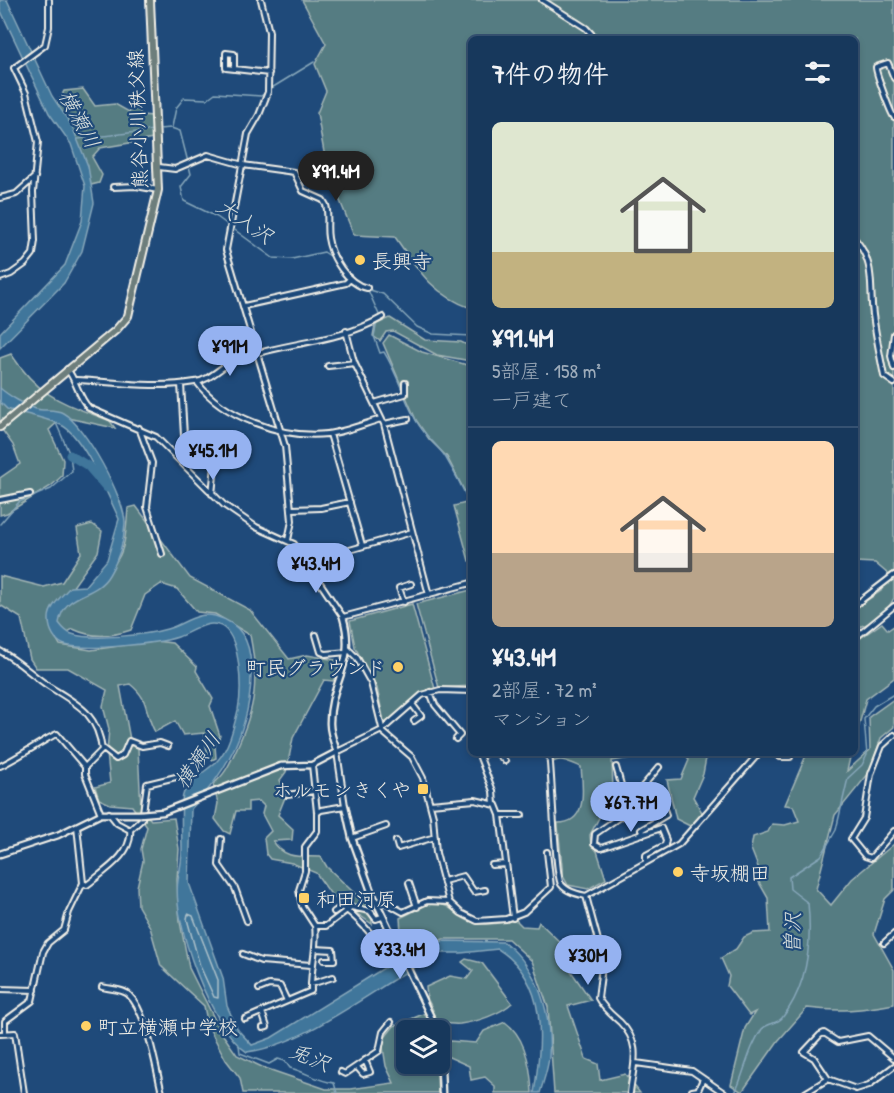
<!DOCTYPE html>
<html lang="ja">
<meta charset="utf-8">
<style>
body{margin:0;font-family:"Patrick Hand","Klee One",sans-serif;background:#244365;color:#f1f3f6;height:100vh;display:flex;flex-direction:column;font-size:22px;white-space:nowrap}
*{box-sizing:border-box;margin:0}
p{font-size:20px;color:#9eacbb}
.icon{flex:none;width:33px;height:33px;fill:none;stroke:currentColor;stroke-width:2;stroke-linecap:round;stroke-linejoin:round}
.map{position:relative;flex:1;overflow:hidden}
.details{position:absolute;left:468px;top:36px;width:390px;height:720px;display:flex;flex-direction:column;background:#17385c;border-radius:9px;box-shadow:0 3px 9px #0003,0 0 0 2px #365272}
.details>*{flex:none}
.fabs{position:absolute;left:396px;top:1020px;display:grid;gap:12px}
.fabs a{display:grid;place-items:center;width:54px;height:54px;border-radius:9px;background:#17385c;box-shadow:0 3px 9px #0003,0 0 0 2px #365272;font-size:30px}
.price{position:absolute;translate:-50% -51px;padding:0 14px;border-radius:21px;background:#95b2f1;color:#111;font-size:20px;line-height:39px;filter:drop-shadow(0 2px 3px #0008)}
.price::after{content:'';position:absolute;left:50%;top:36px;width:18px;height:14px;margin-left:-9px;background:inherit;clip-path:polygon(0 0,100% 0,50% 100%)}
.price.selected{background:#222;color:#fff}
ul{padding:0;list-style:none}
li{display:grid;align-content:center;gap:12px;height:318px;padding:0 24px}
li+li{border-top:2px solid #365272}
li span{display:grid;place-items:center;height:186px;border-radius:9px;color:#555}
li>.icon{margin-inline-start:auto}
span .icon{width:108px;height:108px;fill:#fffc;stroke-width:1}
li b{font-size:26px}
h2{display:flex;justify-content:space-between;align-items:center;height:72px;padding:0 24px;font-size:26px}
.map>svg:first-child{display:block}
</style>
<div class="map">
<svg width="894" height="1093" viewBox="0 0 894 1093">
<rect width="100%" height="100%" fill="#1f4a7a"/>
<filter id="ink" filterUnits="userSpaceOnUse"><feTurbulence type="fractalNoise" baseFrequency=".0167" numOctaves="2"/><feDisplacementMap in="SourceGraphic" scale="12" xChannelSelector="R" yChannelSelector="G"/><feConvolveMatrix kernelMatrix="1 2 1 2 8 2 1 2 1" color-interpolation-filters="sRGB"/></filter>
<g filter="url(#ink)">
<path fill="#557c82" stroke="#a4b6b5" stroke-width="1.5" d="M302 0H894V598C887 612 871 626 855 627V608L881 591 888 574 875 563 855 562V39H471V308C432 294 418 270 395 237L354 235 327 169 317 113 326 91 315 64 326 44Z
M83 89 95 106 115 104 129 112 138 107 141 115 153 116V139L100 148 92 157 102 175 99 183 91 185 57 105 64 91Z
M390 318 425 340 461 342 471 347V361L437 355 393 331 386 332 380 341 373 336 375 325Z
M389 335 422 352 471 366V560L469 561 454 506 470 502 447 457 429 439 416 420 383 343Z
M11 354C41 399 62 402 110 421L115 428 63 417 49 430 63 460 62 476 51 486 7 513 0 515V478L20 464 13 445 0 427V358Z
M136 506 190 578 250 610 289 659 307 655 342 661 333 681 324 680 293 738 286 772 280 780 286 795 278 815 293 829 292 840 273 841C285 860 300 856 321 857L327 867 371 909 372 924 332 896 316 873 292 863 270 859 266 854 264 838 271 831 262 814 264 806 259 801 248 802V811H236L230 834 224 831 215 819 218 803 213 784C225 775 230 763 236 750 256 707 259 681 250 635L215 614 197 612 177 589 161 584 145 595 131 630C110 637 92 638 73 629L56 638 60 645 91 650 155 641 172 643 197 667 196 671 213 699 210 706 220 736 215 746 216 758 212 760 207 752 204 733 183 735 175 721 155 732C143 710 151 701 130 684L120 686 131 745 138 748 141 809 151 820 174 818 179 849 177 880 180 922 189 968 221 1032 237 1055 262 1067 326 1089H350L394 1083 386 1066 382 1041 394 1026 433 1010 427 998 426 987 450 976 467 979 473 971 462 962 466 959 482 963 512 1003C500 1014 477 1022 460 1024 438 1026 435 1011 413 1030H406L404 1039 406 1064H436L438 1093H243L240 1078 226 1060 208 1026 204 1006 161 966 150 927 138 906 137 887 143 861 141 849 147 827 132 806 110 804 99 799 95 787 110 783 107 753 109 729 103 706 107 690 68 668H36L30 659 21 618 0 605V576L44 587 62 582 81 553 77 528 92 524 102 531 98 552 72 588 85 591C123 558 124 559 128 508Z
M471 590V686L439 688 416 604Z
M412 604 435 689 419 695 387 724 384 722 377 688 355 647 350 621Z
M882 623 888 630 894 626V678L866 699 855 740V642Z
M894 699V727L881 738 869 773 835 815 816 889 831 905 852 879 894 844V890L885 899 874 934 894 970V1004C863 1010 838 1012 807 1008L778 1041 742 1092 731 1085 745 1028 755 1012 749 1015 727 986 729 976 721 958 736 949 744 937 753 933 770 932 768 898 757 879 760 872 751 849 753 837 768 832 772 824 785 825 799 821 793 806 785 805 807 753H851L847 771 870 750 869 717Z
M551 753H663L612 761 613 791 590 835 591 845 597 851 606 879 588 889 568 885 563 876 558 826V823C588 823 583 789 581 767 572 763 562 757 553 762Z
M685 753H707L703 774 693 797 703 814 690 826 676 819 667 780 681 779 689 760Z
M430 903C454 903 454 917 472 922 485 927 502 922 516 920L522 926 537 927 539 922 563 945 566 968 571 971 591 1000 568 1006 586 1059 598 1064 600 1080 625 1074 640 1093H554L548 1007 532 961 508 939H443L406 956 396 935 401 932 400 918Z
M505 1022C526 1037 531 1068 532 1093H495V1086L485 1077 471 1080 469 1066 449 1057H440V1052L450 1041 476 1043 484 1031Z"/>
<path fill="#3f769b" stroke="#87a7ba" stroke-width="1.5" d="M0 0H7L52 96 72 126 88 166 94 203 82 251 64 283 0 348V333L65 265 82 221 85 186 71 144 49 113 0 9Z
M0 388C9 396 25 405 36 409 44 411 56 409 63 413 85 425 125 499 125 523 124 542 119 559 109 575 95 599 64 591 59 623 62 627 67 633 72 634 92 641 147 635 167 629 183 625 197 611 215 616 241 623 250 641 251 666 253 722 229 770 191 809L189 883 223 978 227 1006 238 1030 252 1045 271 1038 384 968 442 941 504 942C539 969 552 1014 549 1057 548 1069 543 1082 540 1093H534C542 1041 549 982 498 949L461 953H441C382 980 311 1044 247 1052 212 1030 171 921 178 880 180 870 182 861 182 849 182 837 180 805 183 795 187 780 208 771 218 760 229 748 234 726 238 710 242 691 241 641 224 628 209 617 192 632 178 637 157 644 86 651 65 645 55 642 49 630 49 620 48 607 62 596 70 587L85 586 107 560 119 519C109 497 82 434 61 425 44 417 24 414 7 409L0 402Z"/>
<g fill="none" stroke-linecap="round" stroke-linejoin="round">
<path stroke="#acc0c9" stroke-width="1.5" d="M188 914 193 916 218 980V998L214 997 200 966 187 919Z"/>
<path stroke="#87a7ba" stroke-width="1.5" d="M270 89 314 62
M172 127 176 108 184 98 207 99 215 93 261 96 266 92
M158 129 171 128 180 131 191 174 181 187 184 201 217 217 273 258 292 259 324 252 333 258
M78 139 154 130
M335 263 351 284 383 294 417 327 433 334 471 336
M368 290 380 317
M377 322 374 336 380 353 384 352C398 374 404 400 417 422 424 435 439 446 446 458 453 470 461 484 467 498H471
M0 524 19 502 51 489 72 471 70 455 56 423
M239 1045 240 1053 269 1064 278 1059 285 1061 290 1068C306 1072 317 1081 334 1083L337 1093
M735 1093C745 1072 748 1049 762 1029 768 1023 777 1024 782 1018 808 985 812 943 808 903L790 889 789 877 821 856 836 830 848 778 862 765 867 755 864 719 874 706 894 694"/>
<path stroke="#3f769b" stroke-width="9" d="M70 455 88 466 107 488"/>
<g stroke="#f4f1e8" stroke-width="8">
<path id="minor" d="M261 0 269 32 268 92 259 115 248 134 226 250 285 446 292 521 288 540
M542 0 586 28 596 39
M234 69V54L226 53V68L269 73
M894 78 888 63 876 67C875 71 891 114 894 117
M159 167 175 169 208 155 243 165 294 172 303 191 323 200 326 205C329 215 326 227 328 238 331 257 347 284 367 288
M113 187 136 186 158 190
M0 198 16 194 35 177
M855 239C876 264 869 285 873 315 876 336 880 356 884 376L894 383
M0 278 11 274 25 264 33 254 35 241 33 192 38 142 26 93 14 68 45 45 49 27V0
M244 306 346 283 350 279
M346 331 354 362 384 424 429 595
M894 334 891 356 894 368
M328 366 355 363
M67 369C77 381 78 397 89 408L156 437 224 505 256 527 294 544 343 617 471 583
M76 380C116 382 155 389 195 382 212 380 222 364 238 359 285 342 338 343 383 317
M197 382C222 417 284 439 327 434 345 432 364 424 381 419
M374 403 405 394V383
M384 424 408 419
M139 428 152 463 147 507 162 554
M330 434 362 545
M184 438 218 441
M185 453 216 456 212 494
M180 460 185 453 181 384
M0 500 30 494
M292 509 321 508 350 502
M308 562 412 532
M404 602 399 588 411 584
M855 605 894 575
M316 635 321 652 326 654 347 652
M855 638 894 606
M348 649 357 658 371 683 383 732 412 757 423 778 433 816 436 853 449 902 461 913 477 921 506 919 524 912 551 887 547 852
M0 651C19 661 33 676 50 687 77 704 98 713 102 750L85 767
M430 692 435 705 460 735 456 739
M412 704 421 716 414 721
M894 735 882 746 871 774 864 818 851 839 865 856 871 858 894 831
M102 748 116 759 123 755 129 741 142 746 160 743 168 746
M487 753 479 755 493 791 494 804
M497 753 505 761
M549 753C552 775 555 875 561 884 567 892 578 894 586 896
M774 753 780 757H790
M312 765 317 812
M0 766C11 762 53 734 57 734L85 767V774L101 814
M616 767 627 806
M287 795 314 791
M430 804 475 800 496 805 500 815 513 918
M627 805 659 767
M500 815H522
M130 830 142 819 147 784 180 776
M642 834 601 848 594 844 595 834 628 811 664 809 666 815 641 830 644 834 661 828 666 840 665 845 646 855V861
M352 838 386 826
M221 839 219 865 235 888 247 921
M396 841 398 848 435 837
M492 865 506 864
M444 881 463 876 474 892 485 890
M83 883 87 885C104 871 133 854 130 830L117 823 109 813
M409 883 417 907
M586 896 679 844 759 753
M586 896 603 959 598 998C603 1008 612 1015 620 1022 643 1045 633 1065 630 1093
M375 901 385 902 403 912 427 901 449 902
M334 912 341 907C348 909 370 931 373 938
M382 917 376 919 370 911 351 907 326 926H315L302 906 299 890 305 871V847L317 831V813L321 810 345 806 337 752 382 730 422 695 440 690 471 691
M884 943 894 934
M315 949 333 950 334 960H324
M243 954 261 961 311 965
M311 984 333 977
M102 987C109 989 124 989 129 995 147 1012 156 1069 162 1093
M0 989 35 990
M259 989 269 985 280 986 287 1001
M262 1012 267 1027 263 1028
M245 1019 311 991C310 969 318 948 315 926
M5 1033V1021L32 1001 43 952 48 943 64 930 69 912 83 883 77 826
M0 1034 15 1033 24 1093
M894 1058 868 1036 838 1042 824 1033 820 1035 804 1052 814 1058 828 1079 856 1089 869 1085 894 1066
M636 1063 692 1071 724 1093
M357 1067 363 1074 370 1072 365 1060
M341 1072 345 1074 379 1051 383 1032 391 1022
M692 1091 698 1090 703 1079
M805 1093 828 1079"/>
</g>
<g stroke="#f4f1e8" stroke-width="9">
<path id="tertiary" d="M281 766 312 765 337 752C334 743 330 733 330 724 329 682 357 665 343 617
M345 806 352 838 371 891 437 1030
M0 854 58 835 101 814H140
M440 1041 442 1093"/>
</g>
<g stroke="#f4f1e8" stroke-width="10">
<path id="primary" d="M0 427 116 330 128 316 158 190 150 0"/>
</g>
<use href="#minor" stroke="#1f4a7a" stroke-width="4"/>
<use href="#tertiary" stroke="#1f4a7a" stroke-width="4.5"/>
<use href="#primary" stroke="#6d7e7c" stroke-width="6"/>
<g stroke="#f4f1e8" stroke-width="9" stroke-linecap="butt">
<path id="tertiary-bridge" d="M140 814 163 812 281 766"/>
</g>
<use href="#tertiary-bridge" stroke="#1f4a7a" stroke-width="4.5"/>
</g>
</g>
<g fill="#ffd166" stroke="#1f4a7a" stroke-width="2">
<circle cx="360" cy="260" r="6"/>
<circle cx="398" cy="667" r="6"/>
<rect x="417" y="783" width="12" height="12" rx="3"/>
<circle cx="678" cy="872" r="6"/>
<rect x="298" y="892" width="12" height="12" rx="3"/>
<circle cx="86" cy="1026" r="6"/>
</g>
<g text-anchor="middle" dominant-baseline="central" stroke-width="4.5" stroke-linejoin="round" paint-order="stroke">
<g font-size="20" fill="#f4f1e8" stroke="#1f4a7a">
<text transform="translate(137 119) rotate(-92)">熊谷小川秩父線</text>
</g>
<g font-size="20" fill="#f4f1e8" stroke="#1f4a7a" text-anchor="start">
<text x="372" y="260">長興寺</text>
<text x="386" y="667" text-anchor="end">町民グラウンド</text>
<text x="411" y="789" text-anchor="end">ホルモンきくや</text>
<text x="690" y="872">寺坂棚田</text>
<text x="316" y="898">和田河原</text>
<text x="98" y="1026">町立横瀬中学校</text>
</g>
<g font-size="21" font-style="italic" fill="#d9dfdc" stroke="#1f4a7a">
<text transform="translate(80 119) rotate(62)">横瀬川</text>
<text transform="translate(245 221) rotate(34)">大入沢</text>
<text transform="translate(197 760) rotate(-55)">横瀬川</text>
<text transform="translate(792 933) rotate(-89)">曽沢</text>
<text transform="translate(310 1057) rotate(22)">兎沢</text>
</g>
</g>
</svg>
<div class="fabs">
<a><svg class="icon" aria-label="layers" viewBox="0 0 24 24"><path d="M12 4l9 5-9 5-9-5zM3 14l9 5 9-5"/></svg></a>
</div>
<b class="price selected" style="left:336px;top:202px">¥91.4M</b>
<b class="price" style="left:230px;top:377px">¥91M</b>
<b class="price" style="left:213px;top:481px">¥45.1M</b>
<b class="price" style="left:316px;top:594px">¥43.4M</b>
<b class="price" style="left:631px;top:833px">¥67.7M</b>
<b class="price" style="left:400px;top:980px">¥33.4M</b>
<b class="price" style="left:588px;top:986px">¥30M</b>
<section class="details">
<h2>7件の物件<svg class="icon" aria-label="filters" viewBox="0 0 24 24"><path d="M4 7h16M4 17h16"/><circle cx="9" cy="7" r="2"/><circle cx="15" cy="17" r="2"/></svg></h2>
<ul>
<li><span style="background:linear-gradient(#dfe7d0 70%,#c2b280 0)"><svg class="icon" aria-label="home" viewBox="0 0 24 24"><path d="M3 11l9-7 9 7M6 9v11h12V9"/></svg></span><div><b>¥91.4M</b><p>5部屋 · 158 m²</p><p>一戸建て</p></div></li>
<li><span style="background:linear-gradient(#ffd9b3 60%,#b9a48a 0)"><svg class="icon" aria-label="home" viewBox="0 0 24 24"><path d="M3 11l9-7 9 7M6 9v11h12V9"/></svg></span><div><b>¥43.4M</b><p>2部屋 · 72 m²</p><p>マンション</p></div></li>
</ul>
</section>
</div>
